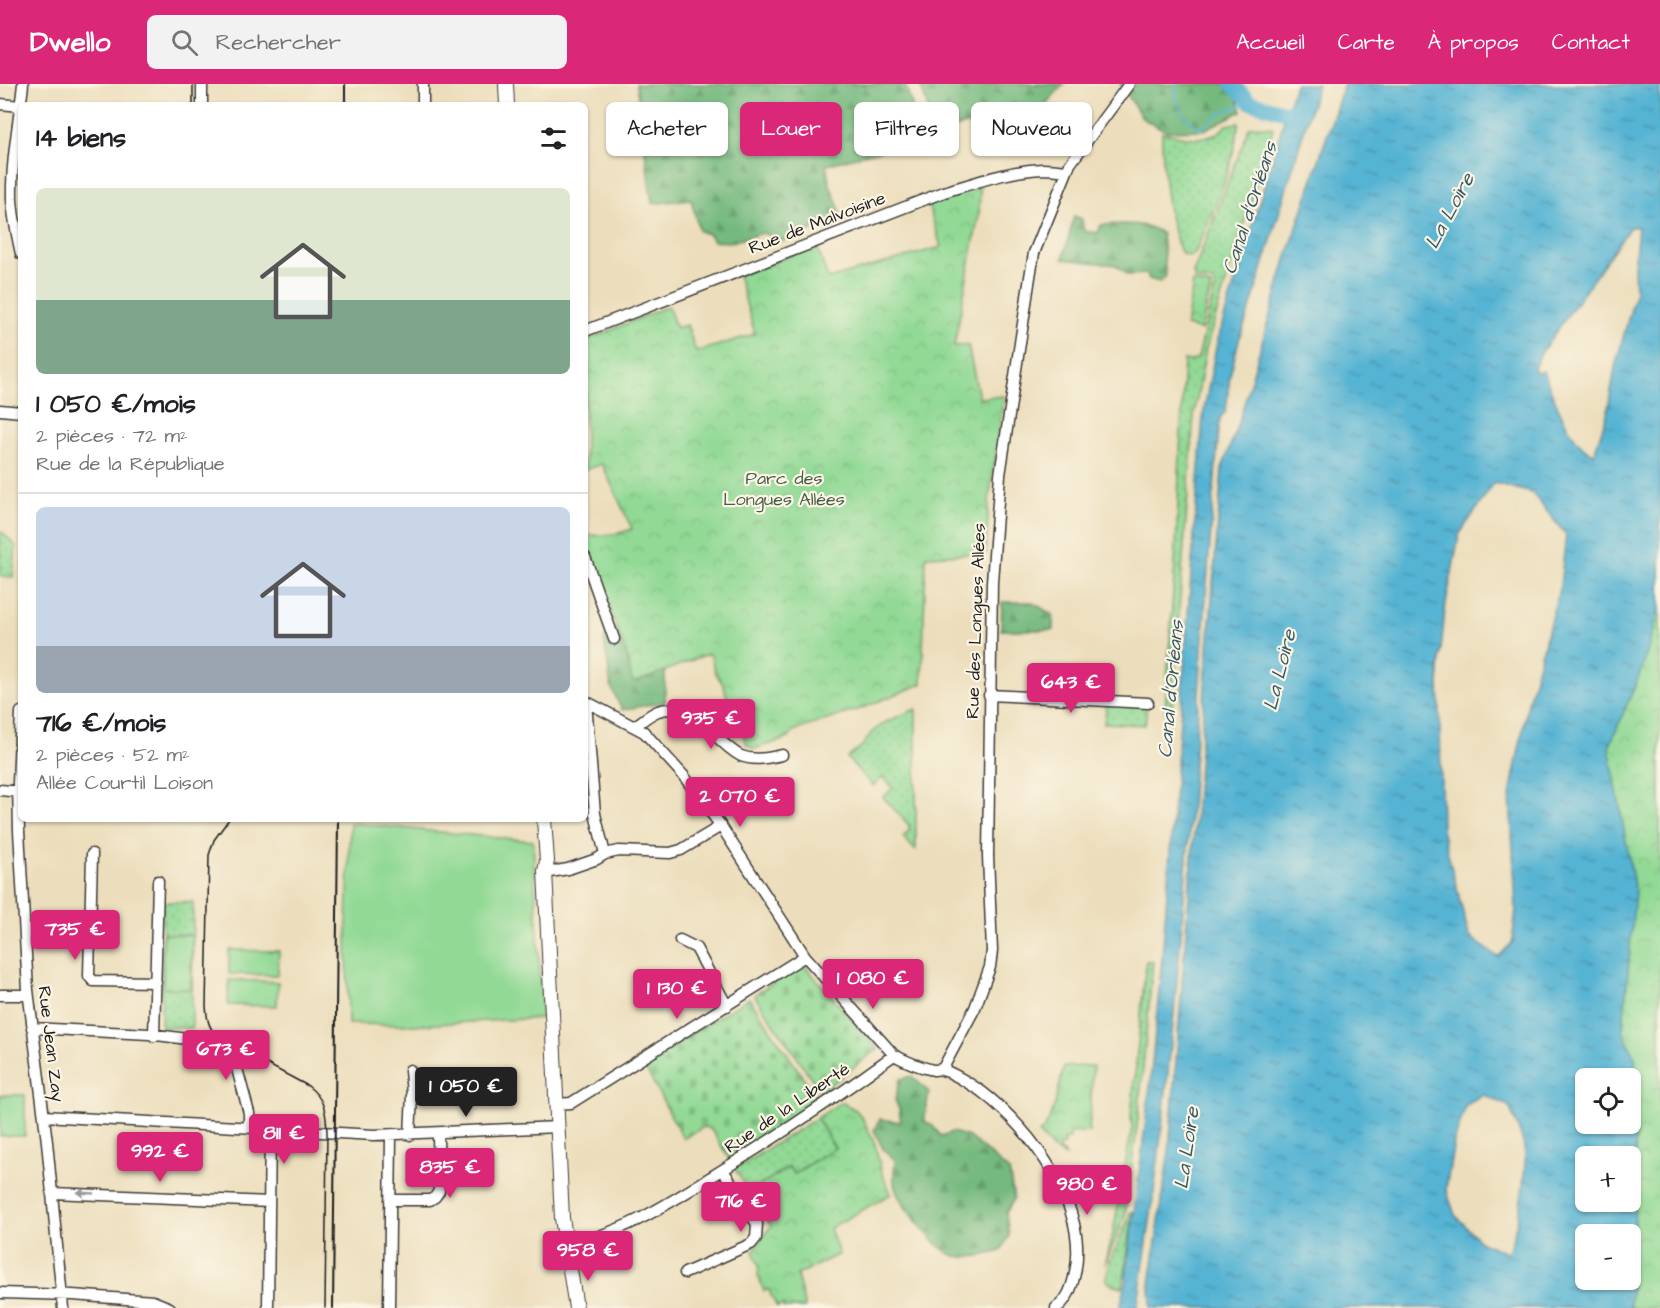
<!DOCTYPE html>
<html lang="fr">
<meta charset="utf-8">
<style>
body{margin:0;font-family:"Architects Daughter",sans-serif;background:#f2f2f2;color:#202124;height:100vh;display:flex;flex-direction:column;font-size:22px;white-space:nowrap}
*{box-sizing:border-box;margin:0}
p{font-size:20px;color:#757577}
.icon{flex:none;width:33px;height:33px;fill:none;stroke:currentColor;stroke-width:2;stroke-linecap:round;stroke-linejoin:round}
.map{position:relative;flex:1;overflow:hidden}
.sheet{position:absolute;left:18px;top:18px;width:570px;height:720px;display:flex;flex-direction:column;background:#fff;border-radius:9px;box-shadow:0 2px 4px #0004}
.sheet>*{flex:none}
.top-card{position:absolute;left:606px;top:18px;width:570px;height:54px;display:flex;gap:12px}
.controls{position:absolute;left:1575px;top:984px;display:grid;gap:12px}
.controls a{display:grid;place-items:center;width:66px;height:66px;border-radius:9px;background:#fff;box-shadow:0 2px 4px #0004;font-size:30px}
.price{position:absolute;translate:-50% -51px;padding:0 14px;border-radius:6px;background:#db2777;color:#fff;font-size:20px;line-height:39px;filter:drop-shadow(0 2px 3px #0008)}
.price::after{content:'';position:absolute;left:50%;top:36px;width:18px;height:14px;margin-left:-9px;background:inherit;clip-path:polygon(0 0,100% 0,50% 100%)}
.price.active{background:#222;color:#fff}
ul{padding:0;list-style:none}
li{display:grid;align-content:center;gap:12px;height:318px;padding:0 18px}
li+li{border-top:2px solid #e0e0e0}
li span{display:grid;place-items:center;height:186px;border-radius:9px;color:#555}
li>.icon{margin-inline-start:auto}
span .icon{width:108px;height:108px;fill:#fffc;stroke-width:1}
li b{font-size:26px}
h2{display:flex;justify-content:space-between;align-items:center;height:72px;padding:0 18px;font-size:26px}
.tag{padding:0 21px;border-radius:9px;background:#fff;box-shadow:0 2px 4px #0004;font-size:21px;line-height:54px}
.tag.active{background:#db2777;color:#fff}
header{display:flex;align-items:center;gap:36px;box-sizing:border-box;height:84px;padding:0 30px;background:#db2777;color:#fff}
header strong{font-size:28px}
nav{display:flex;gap:33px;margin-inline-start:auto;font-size:21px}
.search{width:420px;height:54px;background:#f2f2f2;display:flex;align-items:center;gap:15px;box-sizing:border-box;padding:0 21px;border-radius:9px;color:#757577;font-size:22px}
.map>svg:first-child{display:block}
</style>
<header>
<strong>Dwello</strong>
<div class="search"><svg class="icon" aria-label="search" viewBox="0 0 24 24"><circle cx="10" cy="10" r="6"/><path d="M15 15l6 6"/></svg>Rechercher</div>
<nav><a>Accueil</a><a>Carte</a><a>À propos</a><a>Contact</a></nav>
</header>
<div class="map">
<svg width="1660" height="1224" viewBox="0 0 1660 1224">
<defs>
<pattern id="grass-dots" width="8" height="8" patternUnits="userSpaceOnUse" patternTransform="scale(1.5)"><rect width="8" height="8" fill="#91d994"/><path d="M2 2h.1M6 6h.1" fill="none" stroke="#7cba7f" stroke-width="1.8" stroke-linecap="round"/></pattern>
<pattern id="forest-firs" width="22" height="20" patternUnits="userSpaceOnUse" patternTransform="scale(1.5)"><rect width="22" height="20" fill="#74b97e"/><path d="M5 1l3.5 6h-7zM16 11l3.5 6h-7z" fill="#649e6c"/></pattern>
<pattern id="cemetery-stones" width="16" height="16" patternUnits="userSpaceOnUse" patternTransform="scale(1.5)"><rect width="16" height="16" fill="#91d994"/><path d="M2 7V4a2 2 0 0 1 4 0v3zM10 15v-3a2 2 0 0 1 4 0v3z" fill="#7cba7f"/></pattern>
<pattern id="park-crowns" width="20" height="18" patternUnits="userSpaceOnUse" patternTransform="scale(1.5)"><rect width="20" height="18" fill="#91d994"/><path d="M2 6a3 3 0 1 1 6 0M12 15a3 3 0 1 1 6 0" fill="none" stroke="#7cba7f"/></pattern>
<pattern id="water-ripples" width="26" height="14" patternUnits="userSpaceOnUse" patternTransform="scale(1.5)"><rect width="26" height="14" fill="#55b3d3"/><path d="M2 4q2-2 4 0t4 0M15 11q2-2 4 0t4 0" fill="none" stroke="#4691aa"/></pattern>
</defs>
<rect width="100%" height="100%" fill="#fcf5e5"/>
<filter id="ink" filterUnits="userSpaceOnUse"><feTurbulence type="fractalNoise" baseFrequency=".0167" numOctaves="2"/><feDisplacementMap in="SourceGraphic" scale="12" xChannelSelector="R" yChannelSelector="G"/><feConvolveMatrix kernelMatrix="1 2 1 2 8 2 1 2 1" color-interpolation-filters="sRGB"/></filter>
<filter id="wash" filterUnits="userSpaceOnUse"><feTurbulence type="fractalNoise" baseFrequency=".008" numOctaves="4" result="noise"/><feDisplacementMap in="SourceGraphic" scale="24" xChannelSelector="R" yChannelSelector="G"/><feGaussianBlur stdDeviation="1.35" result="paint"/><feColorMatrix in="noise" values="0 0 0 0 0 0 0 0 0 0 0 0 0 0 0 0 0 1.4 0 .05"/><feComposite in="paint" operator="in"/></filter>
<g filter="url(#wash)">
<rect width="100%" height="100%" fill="#ecdebc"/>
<path fill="url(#grass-dots)" stroke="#567a58" stroke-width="1.5" d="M1239 39C1232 88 1214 125 1195 169L1190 172 1182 170C1167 138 1162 83 1162 48 1182 53 1212 61 1226 41Z
M1252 42 1272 43 1273 45 1206 264 1194 331 1171 631 1165 628 1176 464 1184 276 1192 277 1198 274 1215 203 1213 198 1195 195 1193 189 1249 44Z
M2 448 16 462 13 493 0 492V450Z
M1107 619 1147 620 1145 641 1104 639Z
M916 625V765L915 766 903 753 910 746 908 744 910 742 883 713 893 704 883 693 873 702 847 674 863 661 872 648 886 638Z
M163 818H193L192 944 161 943Z
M1146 877 1153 878 1138 1035 1125 1131 1105 1181 1113 1149 1132 1043 1131 1032Z
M817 1034 835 1064 793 1090 789 1083 749 1108 735 1085Z
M1130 1128H1133L1123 1203 1110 1200 1107 1196C1107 1173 1125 1151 1130 1128Z"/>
<path fill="url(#forest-firs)" stroke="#486a4d" stroke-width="1.5" d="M636 0H905L923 55 826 81 830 101 843 134 783 157 763 149 731 158 714 157 708 150 699 147 691 115 652 120Z
M920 0H1064L1043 23 936 48Z
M1120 0H1232L1242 27 1204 46 1167 47 1143 35Z
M1074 132 1082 135 1084 147 1098 149 1101 141C1119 140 1148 137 1162 150L1166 192 1160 198 1149 195 1147 190 1128 191 1116 181 1063 175Z
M1002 518H1032L1053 531V546H1001Z
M624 540 665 583V618L622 626 611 603 604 554Z
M912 992 929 1008 924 1037 932 1041 941 1052 953 1048 969 1053 1009 1087 1014 1115 1006 1129 1009 1152 1001 1167C987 1171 969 1175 955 1172 939 1168 899 1120 895 1103 892 1096 895 1084 895 1076L883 1065 874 1046 880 1035 901 1038 899 1025 895 1016 900 995Z"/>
<path fill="url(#cemetery-stones)" stroke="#567a58" stroke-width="1.5" d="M803 880 878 965 821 1008 754 911Z
M749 914 816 1012 815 1022 730 1076 711 1045 704 1043 683 1054 643 980Z"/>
<path fill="url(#park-crowns)" stroke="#567a58" stroke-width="1.5" d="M980 103 979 130 954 262 968 261 979 314 1004 312 989 416 986 469 926 472 922 600 857 626 793 647 789 654 754 665 746 660 741 642 735 644 724 602 715 588 710 569 637 598 632 597 627 571 585 461V451C602 452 617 451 632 445L602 380 585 386V257L668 222 676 244 687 241 696 268 755 250 738 191 817 162 828 195 941 163 928 120Z
M1193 198 1211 202 1201 246 1186 242Z
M1660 399V1224H1609L1630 1196V994H1612L1587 676Z
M1093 982 1089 1048 1070 1049V1055H1063L1065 1061 1059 1062V1068H1064L1066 1072 1051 1065 1052 1063 1039 1050C1055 1036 1058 1003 1064 983Z
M841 1018 856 1026 863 1035 875 1060 881 1086 891 1110 830 1144 839 1170 797 1191 805 1224H784L783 1221 777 1223 768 1205 764 1207 758 1191 759 1182 753 1167 771 1142 749 1108 789 1083 794 1090 835 1064 817 1034Z"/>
<path fill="#91d994" stroke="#567a58" stroke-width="1.5" d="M350 739 533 757 542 934 420 941 348 940 347 841Z
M163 850 192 851 191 905 163 904Z
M229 866 279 867 278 891 229 890Z
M229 896 278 898 277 922 228 921Z
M0 1011H25V1052H0Z"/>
<path fill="url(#water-ripples)" stroke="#386878" stroke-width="1.5" fill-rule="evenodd" d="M1295 0H1318L1252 219 1239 256 1230 291 1226 327 1220 334C1194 631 1185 930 1137 1224H1120L1127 1195 1126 1192 1149 1011 1162 875 1203 332 1217 258 1284 36 1282 33 1285 23 1288 22Z
M1344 0H1660V522L1643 583 1609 663 1635 807 1623 946 1636 977 1635 1125 1630 1224H1151L1150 1200 1169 1067 1222 385 1240 334 1286 176ZM1630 143H1638L1634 183 1635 210 1615 283 1607 330 1594 370C1569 360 1553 310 1543 287L1537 289 1534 284 1541 269ZM1494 399 1532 409 1566 451 1560 502 1528 619 1510 711 1516 825 1512 859 1498 873 1469 852 1442 746 1439 588 1445 525 1459 451ZM1586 994H1630V1040H1586ZM1484 1011 1509 1022C1514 1035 1521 1049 1524 1062 1528 1085 1517 1150 1507 1169L1481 1158 1455 1131 1446 1105 1454 1058 1466 1021ZM1630 1072V1118H1586V1072ZM1630 1150V1196H1586V1150Z"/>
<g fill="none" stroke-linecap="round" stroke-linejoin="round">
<path stroke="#55b3d3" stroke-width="2" d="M1176 0C1174 16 1184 36 1198 43L1206 41 1222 28 1250 18"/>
<path stroke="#55b3d3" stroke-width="15" d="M1232 0 1250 18 1296 31"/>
</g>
</g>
<g filter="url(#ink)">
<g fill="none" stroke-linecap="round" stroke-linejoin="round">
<g stroke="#3b3934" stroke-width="13">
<path id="street" d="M202 0V21
M0 20 21 22
M423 21V0
M21 170C17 151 13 134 12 115 11 77 19 38 23 0
M585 247 944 108C974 99 1011 86 1043 85 1050 85 1059 86 1067 87
M0 326 21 328
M585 473 614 555
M989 611 1148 619
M585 617 644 648 683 691 721 742 805 872 894 971C905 977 920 983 933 986 936 986 939 985 942 986 953 988 973 1002 982 1008 1032 1046 1089 1123 1075 1189 1072 1203 1068 1216 1056 1224
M586 618 595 730 605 770
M21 628 18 699 19 747 28 906 47 1058 63 1224
M635 642C642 637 650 630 658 627 681 619 701 636 715 651 723 659 731 667 741 672 754 677 769 674 782 671
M0 706 21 708
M92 770 89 892 93 897 156 898
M545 789 568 785 597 775 605 770 619 767 670 769 681 766 721 742
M680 856 696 864 727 922
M0 911H28
M32 944 149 950 203 957 231 975 236 981 249 1029V1043
M154 952 158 797
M410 986 412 1011 410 1051
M942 986 975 924 990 883 992 867 988 772 992 498 1000 391 1030 193 1034 169 1070 80 1129 0
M557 1020 571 1019 805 872
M44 1032 374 1051 558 1043
M52 1109 269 1118
M390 1116H430L435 1113 439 1107 438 1050
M566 1160C619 1152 666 1121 711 1093 774 1055 835 1014 894 971
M685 1189 751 1160 756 1154 757 1140 723 1086
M0 1209 72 1211 153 1217 170 1224
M268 1224 270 1044
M389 1224 391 1052"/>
</g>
<g stroke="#3b3934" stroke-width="16">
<path id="secondary" d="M506 0 507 21
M544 735 547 777 545 787 562 1134 576 1224"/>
</g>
<use href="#street" stroke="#fff" stroke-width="10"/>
<use href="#secondary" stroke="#fff" stroke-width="14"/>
<path stroke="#1c1c1c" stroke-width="1.5" d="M193 21V0
M229 735 214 756 209 771 206 922C207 936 209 946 220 955L308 1002C325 1015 326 1028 327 1048L325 1224"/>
<path stroke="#1c1c1c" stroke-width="2" d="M345 21V0
M333 1224 338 735"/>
</g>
<defs><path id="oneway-solid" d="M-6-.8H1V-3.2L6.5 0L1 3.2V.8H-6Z" transform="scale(1.5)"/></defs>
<use fill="#999" href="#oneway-solid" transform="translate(85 1109) rotate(-177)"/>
</g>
<g text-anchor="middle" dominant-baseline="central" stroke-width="4.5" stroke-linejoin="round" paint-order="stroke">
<g font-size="18" fill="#1c1c1c" stroke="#fcf5e5">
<text transform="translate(817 139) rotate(-21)">Rue de Malvoisine</text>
<text transform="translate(976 537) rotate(-88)">Rue des Longues Allées</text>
<text transform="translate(51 960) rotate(83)">Rue Jean Zay</text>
<text transform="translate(787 1024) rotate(-34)">Rue de la Liberté</text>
</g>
<g font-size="18" fill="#455e46" stroke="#fcf5e5">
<text x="784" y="394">Parc des<tspan x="784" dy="21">Longues Allées</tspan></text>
</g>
<g font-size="20" font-style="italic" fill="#335865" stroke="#fcf5e5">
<text transform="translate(1250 124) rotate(-72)">Canal d'Orléans</text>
<text transform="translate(1450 127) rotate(-62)">La Loire</text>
<text transform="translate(1280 586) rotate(-76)">La Loire</text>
<text transform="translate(1171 605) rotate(-85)">Canal d'Orléans</text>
<text transform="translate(1187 1064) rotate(-82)">La Loire</text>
</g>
</g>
</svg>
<div class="controls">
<a><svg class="icon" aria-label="locate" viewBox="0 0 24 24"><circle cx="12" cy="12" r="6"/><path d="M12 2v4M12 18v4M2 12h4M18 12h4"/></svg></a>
<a>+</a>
<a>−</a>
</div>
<b class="price" style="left:1071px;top:630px">643 €</b>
<b class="price" style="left:711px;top:666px">935 €</b>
<b class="price" style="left:740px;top:744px">2 070 €</b>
<b class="price" style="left:75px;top:877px">735 €</b>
<b class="price" style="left:873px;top:926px">1 080 €</b>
<b class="price" style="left:677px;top:936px">1 130 €</b>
<b class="price" style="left:226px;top:997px">673 €</b>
<b class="price active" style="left:466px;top:1034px">1 050 €</b>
<b class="price" style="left:284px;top:1081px">811 €</b>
<b class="price" style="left:160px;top:1099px">992 €</b>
<b class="price" style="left:450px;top:1115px">835 €</b>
<b class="price" style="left:1087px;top:1132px">980 €</b>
<b class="price" style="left:741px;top:1149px">716 €</b>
<b class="price" style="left:588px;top:1198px">958 €</b>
<div class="top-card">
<a class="tag">Acheter</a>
<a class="tag active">Louer</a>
<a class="tag">Filtres</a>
<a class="tag">Nouveau</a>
</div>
<section class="sheet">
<h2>14 biens<svg class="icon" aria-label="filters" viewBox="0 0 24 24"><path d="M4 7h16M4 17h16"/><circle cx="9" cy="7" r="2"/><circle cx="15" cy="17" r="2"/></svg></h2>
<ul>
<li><span style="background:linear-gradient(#dfe7d0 60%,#7fa58c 0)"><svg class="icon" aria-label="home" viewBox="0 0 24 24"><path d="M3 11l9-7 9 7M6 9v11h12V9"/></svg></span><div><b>1 050 €/mois</b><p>2 pièces · 72 m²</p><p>Rue de la République</p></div></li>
<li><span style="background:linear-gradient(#c9d6e8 75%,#9aa5b1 0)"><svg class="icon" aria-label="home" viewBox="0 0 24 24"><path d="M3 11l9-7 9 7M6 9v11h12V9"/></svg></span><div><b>716 €/mois</b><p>2 pièces · 52 m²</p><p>Allée Courtil Loison</p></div></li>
</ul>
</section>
</div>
